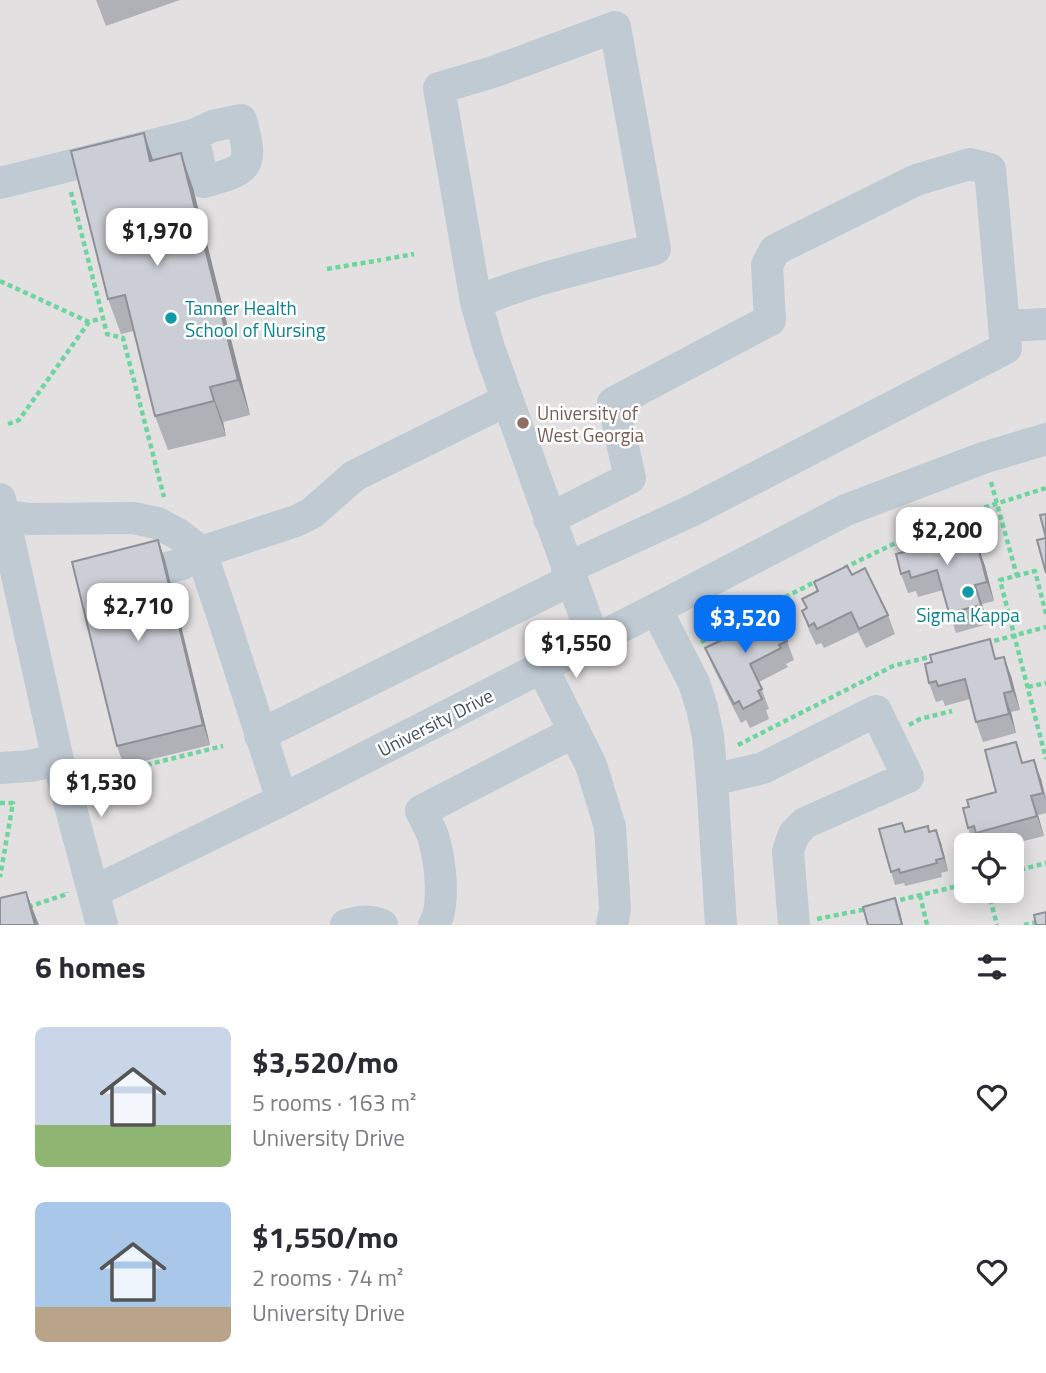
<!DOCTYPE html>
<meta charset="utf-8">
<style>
body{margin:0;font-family:"Titillium Web",sans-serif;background:#f2f2f3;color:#2b2b33;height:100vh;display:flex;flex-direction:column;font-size:26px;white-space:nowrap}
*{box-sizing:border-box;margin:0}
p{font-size:23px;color:#7c7c81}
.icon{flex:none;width:38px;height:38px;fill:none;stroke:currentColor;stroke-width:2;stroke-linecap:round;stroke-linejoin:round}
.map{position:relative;height:925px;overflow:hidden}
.details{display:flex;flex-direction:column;background:#fff;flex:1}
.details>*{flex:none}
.controls{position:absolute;left:954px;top:833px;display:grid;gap:14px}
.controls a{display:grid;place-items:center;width:70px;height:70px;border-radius:10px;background:#fff;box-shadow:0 4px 18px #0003;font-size:35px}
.price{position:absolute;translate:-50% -60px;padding:0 16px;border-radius:14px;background:#fff;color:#222;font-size:23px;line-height:46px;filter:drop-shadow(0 2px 4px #0008)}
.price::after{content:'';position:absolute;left:50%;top:42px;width:21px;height:16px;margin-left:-10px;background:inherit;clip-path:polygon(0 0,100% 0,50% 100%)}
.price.current{background:#0771f4;color:#fff}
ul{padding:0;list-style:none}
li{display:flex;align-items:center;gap:21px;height:175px;padding:0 35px}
li span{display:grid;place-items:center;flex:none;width:196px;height:140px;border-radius:10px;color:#555}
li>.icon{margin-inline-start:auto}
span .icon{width:84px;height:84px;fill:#fffc;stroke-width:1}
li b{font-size:30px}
h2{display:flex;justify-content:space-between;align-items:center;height:84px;padding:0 35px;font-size:30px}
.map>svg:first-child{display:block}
</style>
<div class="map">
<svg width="1046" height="925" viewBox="0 0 1046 925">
<rect width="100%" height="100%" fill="#f2efef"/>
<path fill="#e3e0e1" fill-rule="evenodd" d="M0 0H1046V925H0ZM966 845H1012V891H966Z"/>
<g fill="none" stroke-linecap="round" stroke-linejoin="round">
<path stroke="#6ed5a1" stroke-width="4.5" stroke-dasharray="5 3.5" stroke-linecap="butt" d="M71 192 107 334 123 338 164 497
M386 259 414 254
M327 269 381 260
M0 281 89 322 103 318
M8 424 19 420 89 322
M991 482 1017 576
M844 568 914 534 961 515 1046 488
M1046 614 1035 571 1000 580 1046 759
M747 616 817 581
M701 642 724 629
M986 643 1046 627
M1028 687 1046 683
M909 725 920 719 952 711
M738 745 893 666 933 656
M97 777 223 746
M0 803H13L0 877
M1012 872 1046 863
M988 891 997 925
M920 895 927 925
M892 902 966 884
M28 907 67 894V892
M817 919 867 909
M1024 925 1046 920"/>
<path stroke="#bfcad3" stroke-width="32" d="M0 183 193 135 213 126 241 120C254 167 249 170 203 182L193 135
M476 302C534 278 595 265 655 249L615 27 493 72 439 88 476 302 489 348 594 641
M1004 326 1046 324
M0 499 58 760 102 925
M0 516 31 519 133 518 157 523 178 534 201 552 222 614 282 800
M549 519 630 478 613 403 770 320 767 265 775 250 916 180 970 164 990 169 1006 348 691 511 567 568
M167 568 182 564 201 552 296 521 312 513 354 476 507 400
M656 609 694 683 702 708 708 736 712 780 721 925
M542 667 591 765 610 827 615 909 612 925
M260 735 571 580
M0 768 30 766 58 760
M712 780 763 768 876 711 908 777 805 823 794 834 788 851 794 925
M93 892 282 800 656 609 846 510 983 458 1046 439
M346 925C359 921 369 920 382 925
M434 925C446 905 440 859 433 836 430 828 425 819 421 811L574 732"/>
</g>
<path fill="#afb1b7" d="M96 0H180L106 26Z
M153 160 193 188 250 415 223 422 226 436 168 450 155 416 134 331 121 334 108 299Z
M158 540 165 560 210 745 124 766 117 746Z
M978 547 985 566 994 601 982 604 988 624 956 633 949 613 943 590 918 597 916 591 908 593 901 574Z
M852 575 888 615 895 634 866 648 858 632 824 648 821 643 816 645 809 630 802 611 806 609 802 599 817 592 814 582Z
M754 623 787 641 794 660 786 664 788 667 759 682 769 709 766 710 769 719 750 728 746 720 741 723 713 667 705 648 723 639 719 629Z
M997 659 1011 676 1020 710 1011 712 1016 733 983 742 976 722 970 699 945 706 943 700 936 702 929 683Z
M1024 762 1041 779 1046 797V813L1038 815 1044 836 1008 845H974L968 828 969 807 996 792Z
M902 823 906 832 929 831 941 843 948 871 941 873 942 877 905 886 904 883 895 885 891 872Z"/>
<path fill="#8e9095" d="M144 133 156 168 150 161Z
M181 153 193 188 250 415 238 380Z
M210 387 223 422 226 436 214 401Z
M158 540 165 560 210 745 203 725Z
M978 547 985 566 994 601 987 582Z
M975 585 982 604 988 624 981 605Z
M1004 657 1011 676 1020 710 1013 691Z
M1004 693 1011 712 1016 733 1009 714Z
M1034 760 1041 779 1046 801 1043 793Z
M1031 796 1038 815 1044 836 1037 816Z
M936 830 941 843 948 871 944 858Z
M26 892 39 925H35Z
M895 898 900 912 903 925H902Z"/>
<path fill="#cbced5" stroke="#8e9095" stroke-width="2" d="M144 133 150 161 181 153 238 380 210 387 214 401 155 416 125 295 108 299 71 151Z
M1046 514V573L1037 540 1046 538 1040 515Z
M960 530 966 550 978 547 987 582 975 585 981 605 949 613 937 570 911 578 909 571 901 574 896 554 904 552 902 545Z
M158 540 203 725 117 746 72 562Z
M847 566 852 575 865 568 888 615 859 629 851 612 817 629 814 623 809 626 802 611 807 608 802 599 818 591 814 582Z
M749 613 754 623 774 613 787 641 779 645 781 648 750 664 762 689 758 691 762 699 743 709 739 701 734 704 705 648 724 639 719 629Z
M990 639 995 659 1004 657 1013 691 1004 693 1009 714 976 722 965 679 938 686 936 681 929 683 925 664 932 662 930 655Z
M1016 742 1022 763 1034 760 1043 793 1031 796 1037 816 976 833 974 826 968 828 963 808 969 807 967 800 996 792 985 750Z
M902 823 905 832 928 826 929 832 936 830 944 858 936 860 937 863 900 873 899 869 891 872 879 829Z
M26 892 35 925H0V898Z
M895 898 902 925H868L863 907Z
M1046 912V925H1036L1034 915Z"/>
<g fill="#0f9aa8" stroke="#fff" stroke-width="2.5">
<circle cx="171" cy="318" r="7"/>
<circle cx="968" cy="592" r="7"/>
</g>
<circle fill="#8d6e63" stroke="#fff" stroke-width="2.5" cx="523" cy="423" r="7"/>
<g text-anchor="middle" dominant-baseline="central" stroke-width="5" stroke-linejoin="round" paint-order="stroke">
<g font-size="19" fill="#0d838f" stroke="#fff" text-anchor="start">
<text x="185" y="307">Tanner Health<tspan x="185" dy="22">School of Nursing</tspan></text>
<text x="968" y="614" text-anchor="middle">Sigma Kappa</text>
</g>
<g font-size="19" fill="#785e54" stroke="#fff" text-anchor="start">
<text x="537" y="412">University of<tspan x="537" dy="22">West Georgia</tspan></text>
</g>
<g font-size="19" fill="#45535f" stroke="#fff">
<text transform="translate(435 722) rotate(-27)">University Drive</text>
</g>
</g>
</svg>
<div class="controls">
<a><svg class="icon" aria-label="locate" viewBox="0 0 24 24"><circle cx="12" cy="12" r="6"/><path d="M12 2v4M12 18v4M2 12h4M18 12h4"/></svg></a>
</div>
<b class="price" style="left:157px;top:268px">$1,970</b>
<b class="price" style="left:947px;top:567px">$2,200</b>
<b class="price" style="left:138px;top:643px">$2,710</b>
<b class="price current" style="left:745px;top:655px">$3,520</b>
<b class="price" style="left:576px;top:680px">$1,550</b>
<b class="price" style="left:101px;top:819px">$1,530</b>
</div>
<section class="details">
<h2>6 homes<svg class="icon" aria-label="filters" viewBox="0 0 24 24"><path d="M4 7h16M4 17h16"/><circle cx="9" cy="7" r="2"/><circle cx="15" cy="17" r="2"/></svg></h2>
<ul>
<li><span style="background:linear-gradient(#c9d6e8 70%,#8fb573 0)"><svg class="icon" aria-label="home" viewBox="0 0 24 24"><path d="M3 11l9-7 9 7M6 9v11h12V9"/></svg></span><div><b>$3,520/mo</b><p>5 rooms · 163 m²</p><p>University Drive</p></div><svg class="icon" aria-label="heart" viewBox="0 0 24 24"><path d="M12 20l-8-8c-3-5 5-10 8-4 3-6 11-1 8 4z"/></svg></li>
<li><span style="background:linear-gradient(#a9c7e8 75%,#b9a48a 0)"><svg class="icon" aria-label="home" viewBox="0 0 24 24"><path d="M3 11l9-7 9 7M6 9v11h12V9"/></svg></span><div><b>$1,550/mo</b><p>2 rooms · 74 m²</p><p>University Drive</p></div><svg class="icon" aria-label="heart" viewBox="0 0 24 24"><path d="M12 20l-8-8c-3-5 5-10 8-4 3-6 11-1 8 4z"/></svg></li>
</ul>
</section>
